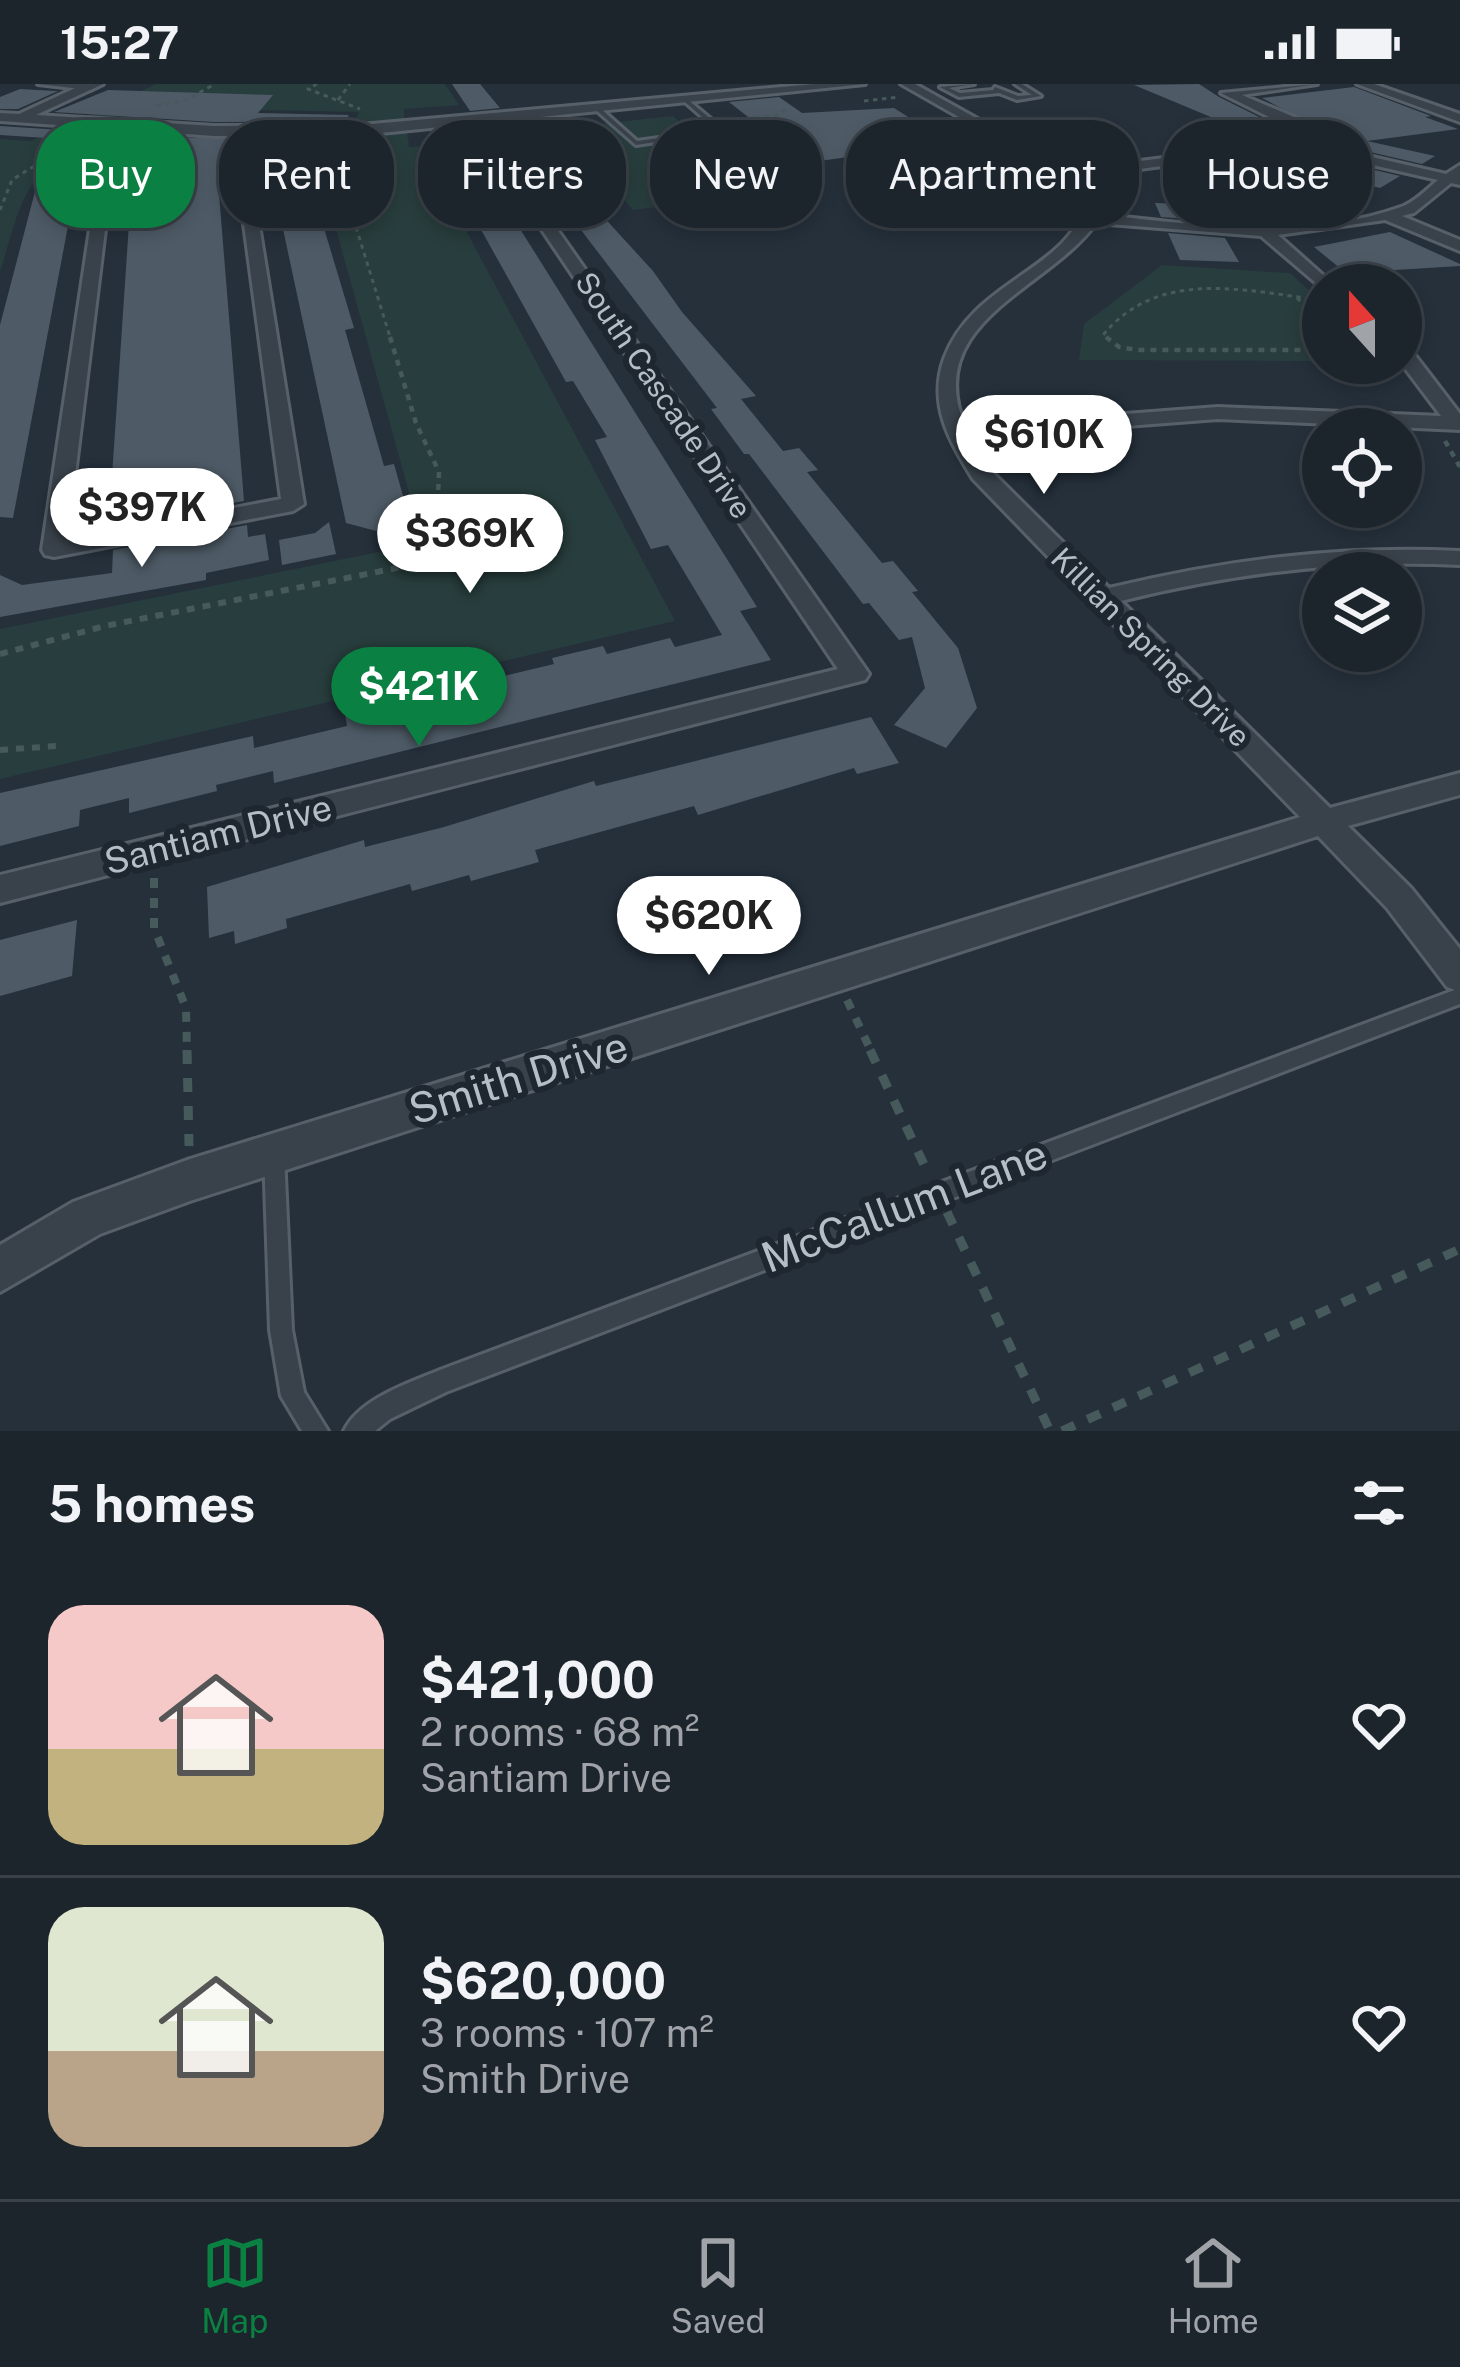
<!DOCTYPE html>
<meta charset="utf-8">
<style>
body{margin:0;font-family:"Public Sans",sans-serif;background:#252c34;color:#f1f3f6;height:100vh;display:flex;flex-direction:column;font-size:45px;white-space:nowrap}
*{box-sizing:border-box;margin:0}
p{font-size:39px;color:#a0a4a9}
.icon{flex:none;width:66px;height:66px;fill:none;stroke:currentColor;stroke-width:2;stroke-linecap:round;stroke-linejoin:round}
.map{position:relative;height:1347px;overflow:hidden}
.side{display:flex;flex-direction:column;background:#1c242c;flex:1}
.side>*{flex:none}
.banner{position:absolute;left:36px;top:36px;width:1389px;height:108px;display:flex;gap:24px}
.needle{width:78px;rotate:339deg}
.fabs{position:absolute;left:1302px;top:180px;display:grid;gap:24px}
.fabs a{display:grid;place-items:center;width:120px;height:120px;border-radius:50%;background:#1c242c;box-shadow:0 6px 18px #0003,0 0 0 3px #3a4148;font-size:60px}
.price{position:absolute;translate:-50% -102px;padding:0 27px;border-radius:42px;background:#fff;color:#222;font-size:39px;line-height:78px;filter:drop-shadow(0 3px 6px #0008)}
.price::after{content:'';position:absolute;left:50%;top:72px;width:36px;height:27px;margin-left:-18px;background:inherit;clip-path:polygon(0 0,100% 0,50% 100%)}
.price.on{background:#0b8043;color:#fff}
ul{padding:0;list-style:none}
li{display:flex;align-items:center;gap:36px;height:300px;padding:0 48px}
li+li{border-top:3px solid #3a4148}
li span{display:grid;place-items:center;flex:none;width:336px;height:240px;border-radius:36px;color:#555}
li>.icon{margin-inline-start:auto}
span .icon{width:144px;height:144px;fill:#fffc;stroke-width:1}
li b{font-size:51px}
h2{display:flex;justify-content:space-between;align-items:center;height:144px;padding:0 48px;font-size:51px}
.chip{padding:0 42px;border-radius:48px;background:#1c242c;box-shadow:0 6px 18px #0003,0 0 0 3px #3a4148;font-size:42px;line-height:108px}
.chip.on{background:#0b8043;color:#fff}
.status{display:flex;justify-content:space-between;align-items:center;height:84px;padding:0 60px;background:#1c242c;direction:ltr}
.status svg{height:33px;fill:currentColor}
.tabs{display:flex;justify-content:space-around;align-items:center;height:168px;border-top:3px solid #3a4148;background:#1c242c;font-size:33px;color:#a0a4a9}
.tabs a{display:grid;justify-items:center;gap:6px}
.tabs .on{color:#0b8043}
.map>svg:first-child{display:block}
</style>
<div class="status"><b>15:27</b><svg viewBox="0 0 49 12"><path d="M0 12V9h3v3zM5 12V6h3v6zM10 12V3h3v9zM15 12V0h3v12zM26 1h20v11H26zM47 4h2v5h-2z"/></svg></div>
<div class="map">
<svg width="1460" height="1347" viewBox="0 0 1460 1347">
<rect width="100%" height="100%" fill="#25303b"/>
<path fill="#283d3d" d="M156 0H445L459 21 404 25V41L352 43 359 28 156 24 126 38 81 35Z
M673 32 761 110 633 126 562 44Z
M63 42 105 45C23 94 27 99 0 188V55L31 57Z
M407 48 409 63 450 61 440 89 447 111 675 537 0 695V545L423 459 321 91 342 51Z
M1162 181 1290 189 1323 219V277L1079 276 1084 240Z"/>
<path fill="#4e5b66" d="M452 0H480L500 24 470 27Z
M1199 0 1219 13 1298 52 1266 56 1134 1Z
M1354 3 1431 32 1425 33 1458 45 1367 57 1435 72 1422 80 1357 65 1262 14Z
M20 5 55 7H58L18 25H0V13Z
M108 6 273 11 258 29 349 31 345 37 214 38 54 28Z
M779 13 802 29 894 24 949 59 798 80 767 55 775 54 729 18Z
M0 42 140 51 118 66 106 83 86 84 74 110 13 434 0 433V241L37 100 94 57 0 51Z
M169 53 265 56 246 73 230 74 218 98 244 417 114 442V436L109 437 131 110 142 82H131Z
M291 56H330L315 79 311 101 354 244 345 246 384 382 394 380 407 426 380 448 346 439 274 103 284 73H274Z
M431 56 500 59 480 81 757 523 740 527 771 576 274 699 273 687 216 701 217 707 129 729V714L80 726 79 742 0 762V709L253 652 254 664 347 642 345 630 554 580 552 574 603 562 607 570 670 554 675 563 722 551 668 461 651 465 595 356 607 353 573 297 566 298Z
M1323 66 1345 79 1400 92 1380 104 1328 91 1287 74Z
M531 68H563L578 105 653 187 682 228 756 312 741 315 783 367 799 364 818 386 807 388 882 479 893 477 918 507 912 508 958 564 977 624 946 664 894 641 925 604 912 553 899 556 869 519 863 520 749 370H744L711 325 717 324 526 74Z
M1155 119 1207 121 1216 137 1161 133Z
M1390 148 1460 180V182L1346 189 1314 163Z
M1168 149 1225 154 1239 178 1180 176Z
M329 438 336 470 282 481 279 456 315 449Z
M247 441 248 453 265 450 269 476 206 489V496L0 533V491L22 501 112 489 113 466Z
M871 633 899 679 857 690 854 684 698 731 694 722 535 766 539 778 471 797 469 791 412 807 410 800 286 835 287 844 235 860 234 847 209 854 207 803 364 756 365 763 444 743 594 697 596 702Z
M77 836 72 892 0 912V856Z"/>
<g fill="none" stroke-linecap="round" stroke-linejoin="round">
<g stroke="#576069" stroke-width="6">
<path id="service" d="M974 0 949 4 960 9 993 6 995 3 1018 12 1032 11 1015 0H1022L1041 12 1017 16 999 9 959 13 940 3Z
M687 15 724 46V48L636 61 596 26 601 25 637 57 717 46 685 18Z
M1022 61 1024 64 891 82 860 95 855 94 890 78Z
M1460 904V920L446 1308 390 1335 375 1347H344C359 1315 409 1299 440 1286Z
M274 1060 281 1063 284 1070 292 1246 304 1308 328 1347H302L281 1312 270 1246 264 1070 267 1063Z"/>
</g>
<g stroke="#576069" stroke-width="6">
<path id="minor" d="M38 0H92L96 3 90 6Z
M901 0H915L1069 86 1313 55 1221 9 1317 0 1242 11 1294 33 1355 69 1446 90 1460 81V101L1451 99 1414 129 1402 132 1460 156V167L1385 136 1278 151 1334 201H1323V205L1261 152 1096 139C1049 205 921 237 965 342L1218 323 1441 332 1401 279V260L1408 262 1460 330V346L1218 335 971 354 990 386 1109 504C1226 476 1340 461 1460 467V481C1344 475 1234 489 1121 517L1330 724 1460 689V711L1348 742 1411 804 1460 865V908L1447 903 1387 824 1318 752 190 1117 100 1150 0 1208V1161L73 1118 190 1075 1300 733 973 395C949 356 928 320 944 275 973 195 1071 187 1087 115L1054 87ZM1324 61 1346 75 1438 96C1427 105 1414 119 1401 123 1306 157 1195 141 1098 130L1101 114 1078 93Z
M1357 0H1374L1460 30V38Z
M529 29H537L544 45 519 75 521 94 865 584 869 590 865 596 0 819V791L838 585 507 94 505 74 532 45Z
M163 42 173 45 130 76 110 105 67 456 281 415 240 110 245 80 286 44 290 51 257 84 254 110 304 420 293 427 54 473 45 471 42 466 96 105 120 70Z"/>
</g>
<g stroke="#576069" stroke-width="6">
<path id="tertiary" d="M84 0H103L36 31 214 42 361 41 814 0H865L361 51 214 52 0 37V29L19 30Z"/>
</g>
<path stroke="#475a5b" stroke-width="3" stroke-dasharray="4.5 4.5" stroke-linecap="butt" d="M317 0 308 5 360 25
M338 16 350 0
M864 17 899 13
M157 22 186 16 215 0
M729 37 775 32 786 25
M390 61 342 98 391 256
M0 126 12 96 74 57
M1297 214 1320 237 1322 256
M1110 256 1103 251C1157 186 1238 205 1313 215"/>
<path stroke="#475a5b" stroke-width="4.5" stroke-dasharray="6 6" stroke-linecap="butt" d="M390 253 416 339 439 388 437 439
M1106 253 1119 263 1138 266H1302L1323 261
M1321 253 1322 261
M1445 357 1460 383"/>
<path stroke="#475a5b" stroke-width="6" stroke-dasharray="8 8" stroke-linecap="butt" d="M0 570 105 542 417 480 439 464 437 436
M0 666 56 662"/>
<path stroke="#475a5b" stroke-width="8" stroke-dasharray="10 10" stroke-linecap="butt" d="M154 794V844L186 924 187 969
M847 916 872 969"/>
<path stroke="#475a5b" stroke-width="9" stroke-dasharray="14 14" stroke-linecap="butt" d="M187 966 189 1062
M870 966 928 1089
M947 1128 1050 1347
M1062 1347 1460 1165"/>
<use href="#service" fill="#39424b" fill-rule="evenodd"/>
<use href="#minor" fill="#39424b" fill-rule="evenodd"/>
<use href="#tertiary" fill="#39424b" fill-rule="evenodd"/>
</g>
<g text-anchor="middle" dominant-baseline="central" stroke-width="12" stroke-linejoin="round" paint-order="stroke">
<g font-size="30" fill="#b5bdc7" stroke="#1e2730">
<text transform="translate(664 311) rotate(56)">South Cascade Drive</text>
<text transform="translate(1151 563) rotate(45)">Killian Spring Drive</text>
</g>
<g font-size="36" fill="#b5bdc7" stroke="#1e2730">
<text transform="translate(218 750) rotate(-14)">Santiam Drive</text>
</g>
<g font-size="42" fill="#b5bdc7" stroke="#1e2730">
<text transform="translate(518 993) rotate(-17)">Smith Drive</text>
<text transform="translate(904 1121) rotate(-21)">McCallum Lane</text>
</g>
</g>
</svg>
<div class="fabs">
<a><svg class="needle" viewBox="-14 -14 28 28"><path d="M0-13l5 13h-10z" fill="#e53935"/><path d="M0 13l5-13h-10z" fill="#a0a4a9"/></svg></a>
<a><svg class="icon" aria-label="locate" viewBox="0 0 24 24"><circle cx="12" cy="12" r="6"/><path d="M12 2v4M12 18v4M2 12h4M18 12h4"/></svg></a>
<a><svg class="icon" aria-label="layers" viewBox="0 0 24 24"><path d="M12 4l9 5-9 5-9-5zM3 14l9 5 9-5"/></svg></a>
</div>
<b class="price" style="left:1044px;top:413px">$610K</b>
<b class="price" style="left:142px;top:486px">$397K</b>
<b class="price" style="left:470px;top:512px">$369K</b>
<b class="price on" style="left:419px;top:665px">$421K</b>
<b class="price" style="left:709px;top:894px">$620K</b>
<div class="banner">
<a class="chip on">Buy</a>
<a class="chip">Rent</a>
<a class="chip">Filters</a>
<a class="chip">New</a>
<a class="chip">Apartment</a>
<a class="chip">House</a>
</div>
</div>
<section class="side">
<h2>5 homes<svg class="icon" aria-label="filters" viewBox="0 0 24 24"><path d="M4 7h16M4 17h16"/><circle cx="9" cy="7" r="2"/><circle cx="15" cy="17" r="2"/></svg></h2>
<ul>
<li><span style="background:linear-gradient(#f6c9c9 60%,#c2b280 0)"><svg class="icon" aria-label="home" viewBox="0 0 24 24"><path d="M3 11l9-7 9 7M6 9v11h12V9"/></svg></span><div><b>$421,000</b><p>2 rooms · 68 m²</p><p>Santiam Drive</p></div><svg class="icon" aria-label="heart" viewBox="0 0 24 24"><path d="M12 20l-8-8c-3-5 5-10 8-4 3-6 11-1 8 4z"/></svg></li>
<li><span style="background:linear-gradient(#dfe7d0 60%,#b9a48a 0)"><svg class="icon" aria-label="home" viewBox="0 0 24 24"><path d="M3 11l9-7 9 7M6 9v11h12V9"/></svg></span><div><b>$620,000</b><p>3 rooms · 107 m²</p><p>Smith Drive</p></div><svg class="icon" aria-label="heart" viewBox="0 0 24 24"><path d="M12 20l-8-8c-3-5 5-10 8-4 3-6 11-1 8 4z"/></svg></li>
</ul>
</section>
<nav class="tabs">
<a class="on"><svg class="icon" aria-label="map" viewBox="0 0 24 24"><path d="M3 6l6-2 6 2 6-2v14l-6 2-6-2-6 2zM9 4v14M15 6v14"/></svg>Map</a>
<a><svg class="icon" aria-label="saved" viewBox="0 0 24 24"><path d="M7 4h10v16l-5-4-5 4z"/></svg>Saved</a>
<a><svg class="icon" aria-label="home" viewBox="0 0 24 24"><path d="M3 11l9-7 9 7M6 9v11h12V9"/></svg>Home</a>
</nav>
